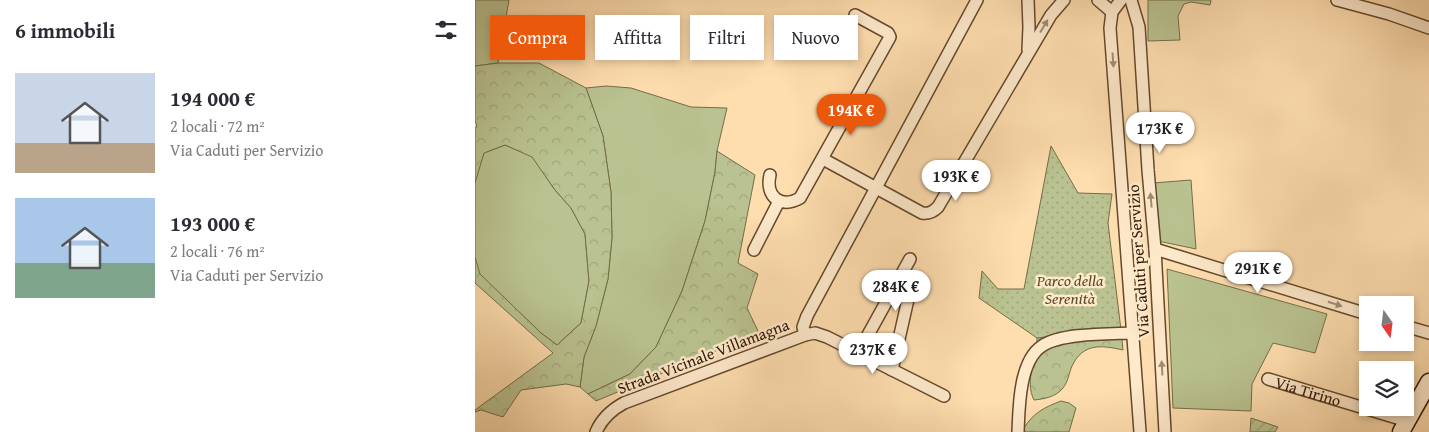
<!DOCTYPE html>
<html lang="it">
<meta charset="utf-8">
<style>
body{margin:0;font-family:"Gentium Book Plus",serif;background:#f2f2f3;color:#2b2b33;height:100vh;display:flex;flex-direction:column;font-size:19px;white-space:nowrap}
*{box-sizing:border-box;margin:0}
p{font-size:16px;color:#7c7c81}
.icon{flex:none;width:28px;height:28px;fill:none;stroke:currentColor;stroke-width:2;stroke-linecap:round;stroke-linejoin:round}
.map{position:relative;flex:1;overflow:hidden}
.details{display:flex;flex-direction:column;background:#fff;width:475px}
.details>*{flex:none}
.top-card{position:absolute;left:15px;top:15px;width:475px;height:45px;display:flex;gap:10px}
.needle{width:32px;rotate:166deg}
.controls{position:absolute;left:884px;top:296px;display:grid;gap:10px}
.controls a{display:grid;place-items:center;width:55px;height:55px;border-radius:0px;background:#fff;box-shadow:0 2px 8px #0003;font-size:25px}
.price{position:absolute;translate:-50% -42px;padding:0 11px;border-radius:18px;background:#fff;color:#222;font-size:16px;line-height:32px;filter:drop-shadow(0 1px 2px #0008)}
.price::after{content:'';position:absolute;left:50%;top:30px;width:15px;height:11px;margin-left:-8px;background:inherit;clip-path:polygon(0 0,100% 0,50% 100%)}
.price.current{background:#ea580c;color:#fff}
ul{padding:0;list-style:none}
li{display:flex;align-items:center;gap:15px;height:125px;padding:0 15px}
li span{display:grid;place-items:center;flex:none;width:140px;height:100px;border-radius:0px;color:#555}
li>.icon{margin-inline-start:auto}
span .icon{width:60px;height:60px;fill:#fffc;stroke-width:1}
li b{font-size:21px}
h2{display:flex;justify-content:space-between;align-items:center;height:60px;padding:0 15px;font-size:21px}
.tag{padding:0 18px;border-radius:0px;background:#fff;box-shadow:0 2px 8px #0003;font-size:18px;line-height:45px}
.tag.current{background:#ea580c;color:#fff}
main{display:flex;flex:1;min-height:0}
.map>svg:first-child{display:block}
</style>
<main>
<section class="details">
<h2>6 immobili<svg class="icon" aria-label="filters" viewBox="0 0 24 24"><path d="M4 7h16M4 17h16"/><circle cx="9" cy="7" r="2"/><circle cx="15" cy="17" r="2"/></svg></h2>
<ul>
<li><span style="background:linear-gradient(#c9d6e8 70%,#b9a48a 0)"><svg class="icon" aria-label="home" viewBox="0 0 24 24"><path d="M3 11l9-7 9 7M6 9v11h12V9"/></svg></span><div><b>194 000 €</b><p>2 locali · 72 m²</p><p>Via Caduti per Servizio</p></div></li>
<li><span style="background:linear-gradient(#a9c7e8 65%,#7fa58c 0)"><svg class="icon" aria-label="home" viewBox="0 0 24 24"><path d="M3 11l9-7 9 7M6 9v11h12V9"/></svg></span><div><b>193 000 €</b><p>2 locali · 76 m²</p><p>Via Caduti per Servizio</p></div></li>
</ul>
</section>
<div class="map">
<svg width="954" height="432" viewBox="0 0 954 432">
<defs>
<pattern id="forest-crowns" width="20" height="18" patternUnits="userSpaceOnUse" patternTransform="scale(1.25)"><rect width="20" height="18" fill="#b9c290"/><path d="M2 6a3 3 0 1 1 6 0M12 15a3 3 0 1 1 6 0" fill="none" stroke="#a0a67a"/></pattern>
<pattern id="park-dots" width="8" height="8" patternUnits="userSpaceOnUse" patternTransform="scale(1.25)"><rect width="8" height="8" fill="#b9c290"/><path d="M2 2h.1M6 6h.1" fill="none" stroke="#a0a67a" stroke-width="1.8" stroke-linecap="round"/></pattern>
<pattern id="garden-furrows" width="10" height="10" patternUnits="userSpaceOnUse" patternTransform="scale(1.25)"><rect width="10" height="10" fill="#b9c290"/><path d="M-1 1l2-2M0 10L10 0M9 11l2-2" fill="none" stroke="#a0a67a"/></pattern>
</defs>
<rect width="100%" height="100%" fill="#feddaf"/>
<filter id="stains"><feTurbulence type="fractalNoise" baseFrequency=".004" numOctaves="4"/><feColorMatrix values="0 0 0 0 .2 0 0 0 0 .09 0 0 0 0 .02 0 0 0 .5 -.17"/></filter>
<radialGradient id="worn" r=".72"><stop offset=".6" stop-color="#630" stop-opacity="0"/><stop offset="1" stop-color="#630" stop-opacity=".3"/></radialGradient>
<path fill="#b9c290" stroke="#756d48" d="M0 0H34L23 63 0 66Z
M673 0H736L735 5 716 2 709 4 703 16 705 40 673 41Z
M131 86 156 88 216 107 252 108 242 151 240 172 230 221 207 291 181 347 155 374 113 394 105 387 109 357 121 326 133 279 137 238 136 192 128 136 111 88Z
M30 145 57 156 80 190 96 208 110 234 114 281 106 323 82 345 66 333 4 274 0 262V178L9 153Z
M716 180 721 249 683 241 678 183Z
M692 269 852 314 840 353 798 343 777 384 776 411 698 408Z"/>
<path fill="url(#forest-crowns)" stroke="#756d48" d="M23 63H64L111 88 128 136 136 192 137 238 133 279 121 326 109 357 105 387 91 384 46 390 28 417 6 410 0 412V410L78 353 0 283V257L5 274 66 333 82 345 106 323 114 281 110 234 96 208 80 190 57 157 30 145 9 153 0 183V128L2 127 0 120V66Z
M242 151 280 175 263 263 283 274 272 308 284 333 121 401 113 394 155 374 181 347 207 291 230 221 240 172Z
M646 330 648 350C626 345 608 343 597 366 594 373 593 382 588 388 581 397 569 399 559 400 549 380 562 358 562 338Z
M586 401 594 403 601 408 594 432H550L549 428C558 413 570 407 586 401Z"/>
<path fill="url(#park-dots)" stroke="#756d48" d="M576 146 603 193 637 194 633 223 646 330 562 338 504 298 507 271 523 289H549Z"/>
<path fill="url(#garden-furrows)" stroke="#756d48" d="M776 418 803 427 800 432H775Z"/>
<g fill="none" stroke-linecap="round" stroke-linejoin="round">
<g stroke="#64492c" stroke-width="14">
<g id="street">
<path d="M623 0 637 12"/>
<path d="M646 0 637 12 635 28 665 432"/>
<path d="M656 0 664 27 673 170 680 249 690 432"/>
<path d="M862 0 914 14 954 28"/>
<path d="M553 50 554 27 553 0"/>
<path d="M348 159 447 213C454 214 458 212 463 207L576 15 589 0"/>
<path d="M295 175C290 197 306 209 325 198L415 37 413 33 380 15"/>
<path d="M680 249 892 314"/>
<path d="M279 250 304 201"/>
<path d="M930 326 954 333"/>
<path d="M330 335 328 327 332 316 502 0"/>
<path d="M391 339 421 353"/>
<path d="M383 353 435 259"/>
<path d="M417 370 436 286 424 279"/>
<path id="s1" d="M793 379 932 421"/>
<path d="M121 432C127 418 136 410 149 403L330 335 340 333 352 337 469 396"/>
<path d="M543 432C544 408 544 361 567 346 586 333 634 334 657 333"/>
</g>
</g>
<g stroke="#311801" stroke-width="19">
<path id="secondary" d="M926 432 954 382"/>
</g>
<use href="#street" stroke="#fee9cb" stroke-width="11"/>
<use href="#secondary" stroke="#fee9cb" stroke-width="16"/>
</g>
<defs><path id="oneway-solid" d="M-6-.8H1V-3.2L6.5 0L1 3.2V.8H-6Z" transform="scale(1.25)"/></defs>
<g fill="#a28b70">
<use href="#oneway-solid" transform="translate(569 26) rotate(-59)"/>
<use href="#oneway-solid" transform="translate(638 60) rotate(86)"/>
<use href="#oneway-solid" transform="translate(676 200) rotate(-95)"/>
<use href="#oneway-solid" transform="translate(860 304) rotate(17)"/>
<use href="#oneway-solid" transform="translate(687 368) rotate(-93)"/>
</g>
<g text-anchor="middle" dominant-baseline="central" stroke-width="5" stroke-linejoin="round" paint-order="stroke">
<g font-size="16" fill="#311801" stroke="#fee9cb">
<text transform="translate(663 261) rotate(-94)">Via Caduti per Servizio</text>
<text transform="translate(228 356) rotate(-21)">Strada Vicinale Villamagna</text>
<text stroke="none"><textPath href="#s1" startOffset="42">Via Tirino</textPath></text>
</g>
<g font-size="16" font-style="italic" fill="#5a4b2c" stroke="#fee9cb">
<text x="595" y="280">Parco della<tspan x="595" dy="18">Serenità</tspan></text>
</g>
</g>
<rect width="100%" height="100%" filter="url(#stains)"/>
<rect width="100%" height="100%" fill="url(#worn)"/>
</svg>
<div class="controls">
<a><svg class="needle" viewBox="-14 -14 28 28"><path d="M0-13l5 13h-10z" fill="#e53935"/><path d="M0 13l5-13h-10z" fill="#7c7c81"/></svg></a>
<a><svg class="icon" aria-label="layers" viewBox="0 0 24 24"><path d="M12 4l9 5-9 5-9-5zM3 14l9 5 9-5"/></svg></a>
</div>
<b class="price current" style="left:376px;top:136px">194K €</b>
<b class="price" style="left:685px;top:154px">173K €</b>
<b class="price" style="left:481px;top:202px">193K €</b>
<b class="price" style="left:783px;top:294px">291K €</b>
<b class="price" style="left:421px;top:312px">284K €</b>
<b class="price" style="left:398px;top:375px">237K €</b>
<div class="top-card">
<a class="tag current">Compra</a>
<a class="tag">Affitta</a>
<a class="tag">Filtri</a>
<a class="tag">Nuovo</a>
</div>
</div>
</main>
